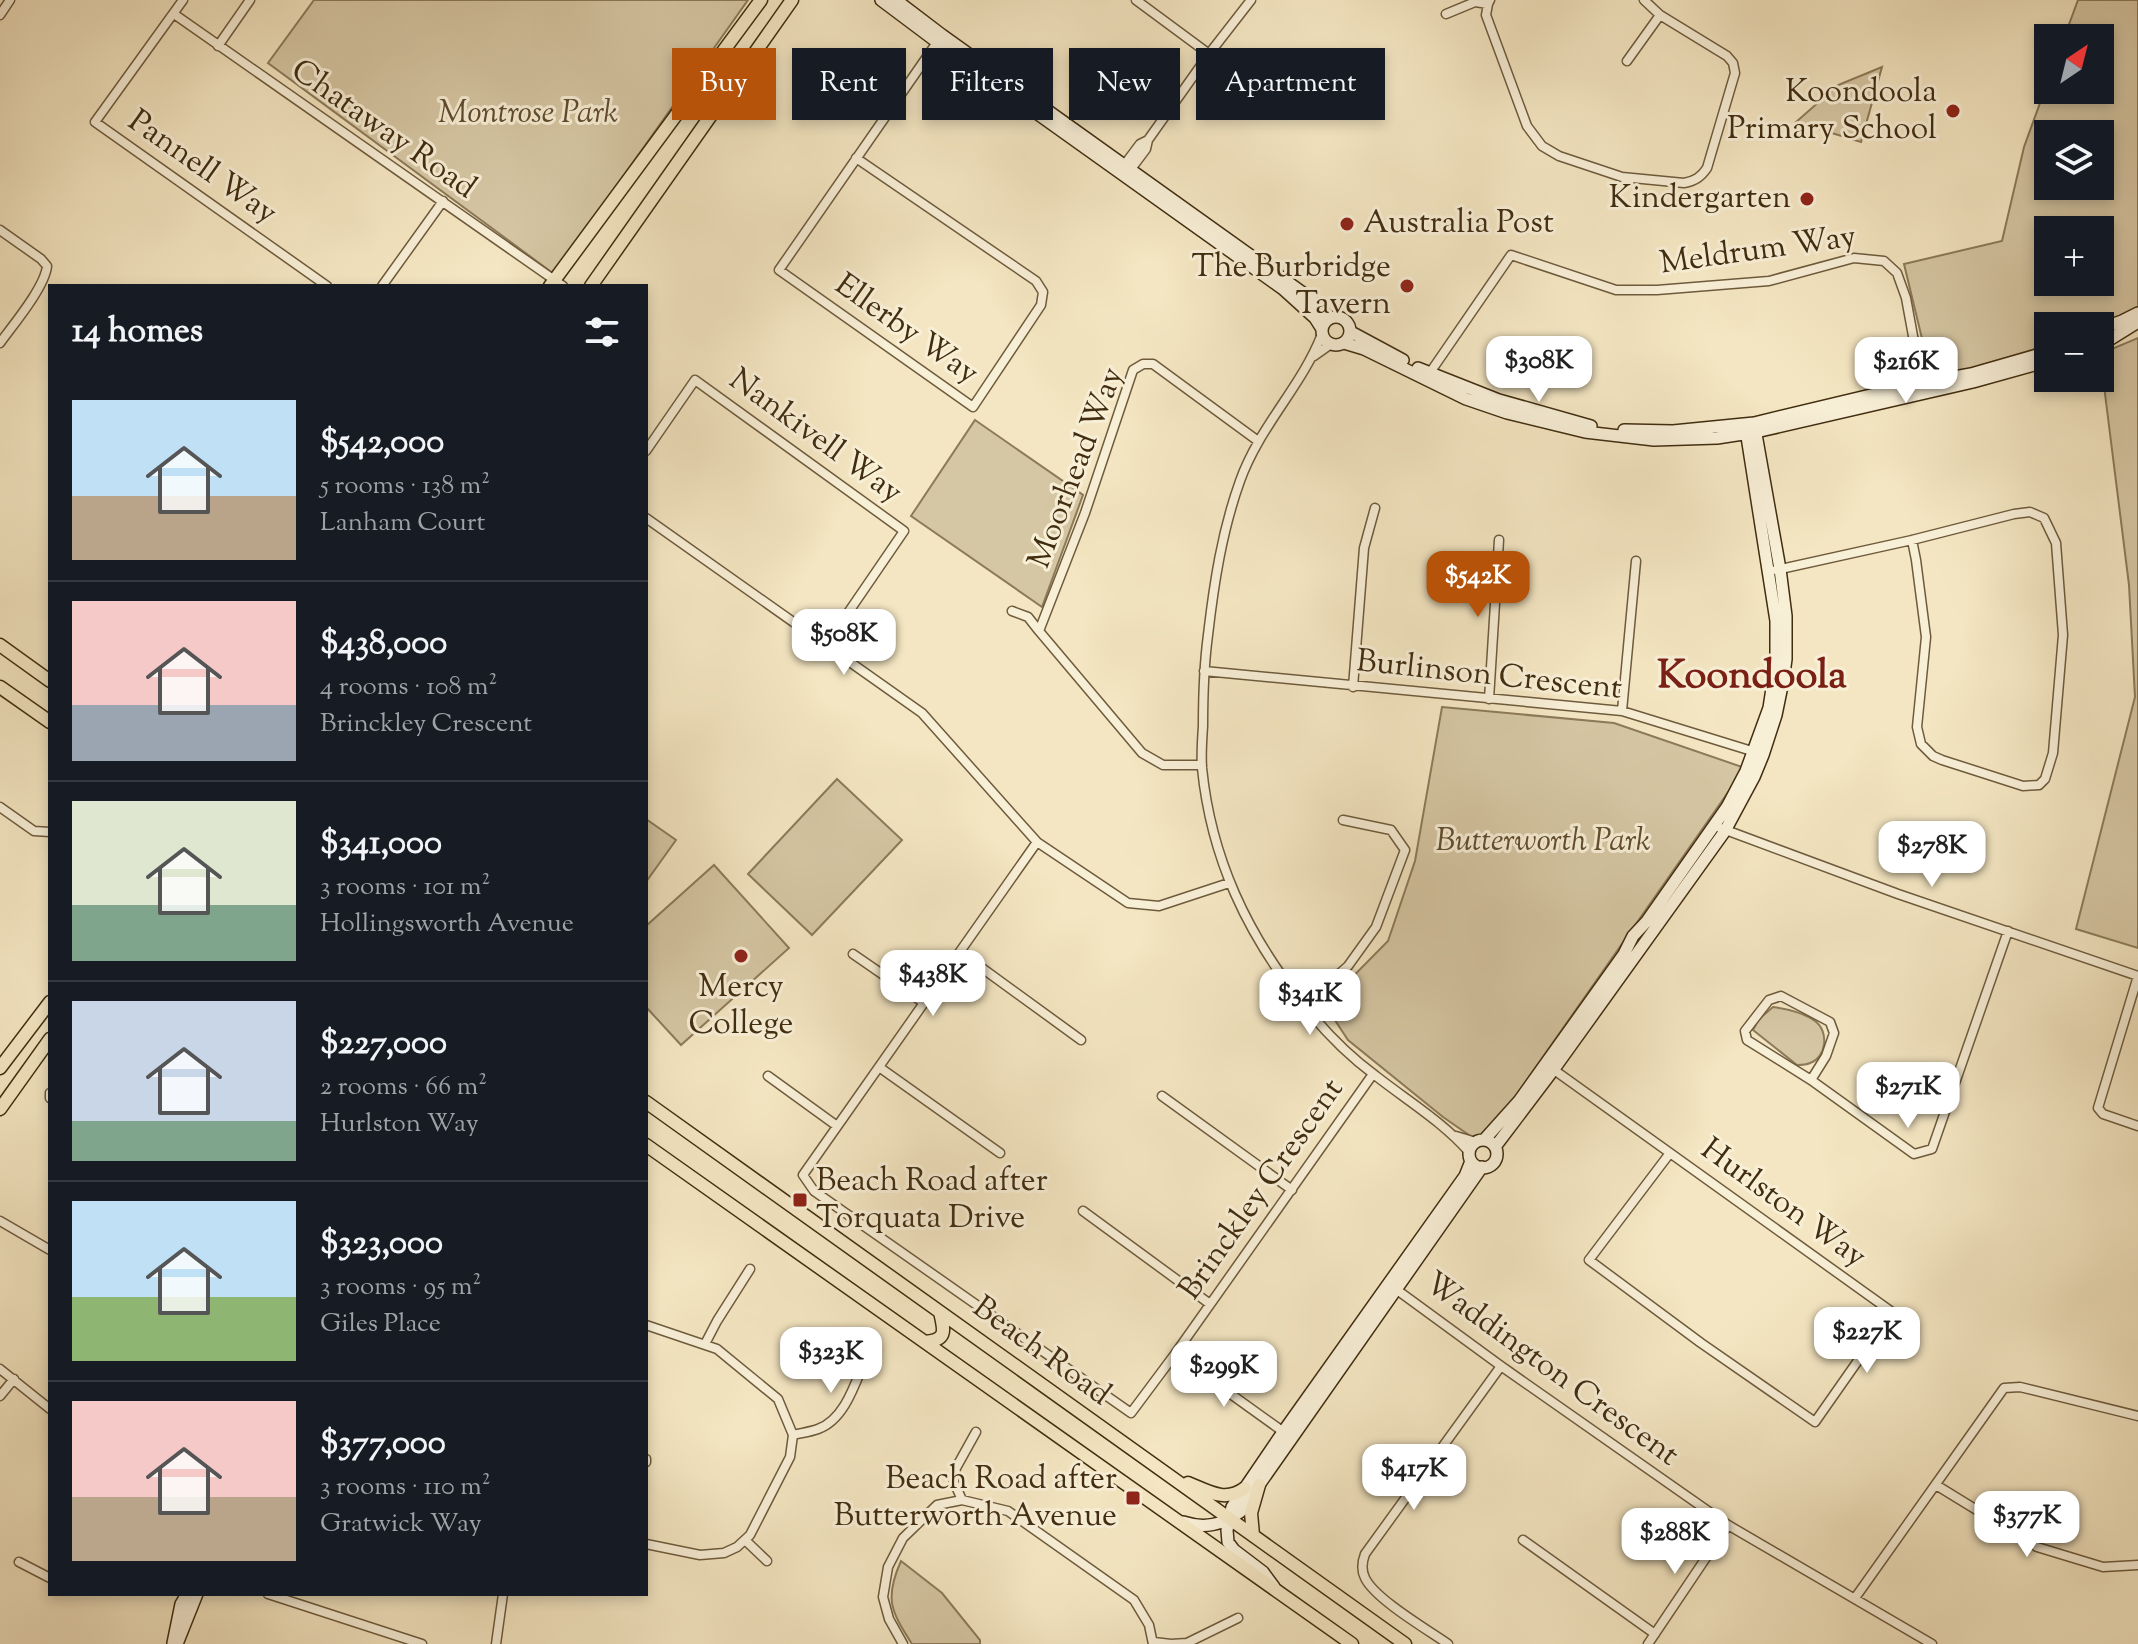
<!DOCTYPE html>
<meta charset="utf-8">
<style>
body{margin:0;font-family:"Sorts Mill Goudy",serif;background:#242831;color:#f1f3f6;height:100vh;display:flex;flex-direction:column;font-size:30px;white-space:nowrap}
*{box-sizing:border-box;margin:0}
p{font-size:26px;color:#9ea1a6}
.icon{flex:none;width:44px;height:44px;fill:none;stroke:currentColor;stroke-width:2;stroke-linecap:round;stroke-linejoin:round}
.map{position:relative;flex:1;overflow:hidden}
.details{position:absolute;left:48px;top:284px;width:600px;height:1312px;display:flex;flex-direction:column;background:#171b24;border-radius:0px;box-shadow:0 4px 12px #0003}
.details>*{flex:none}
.guide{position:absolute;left:672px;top:48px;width:760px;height:72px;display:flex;gap:16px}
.needle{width:52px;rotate:35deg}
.buttons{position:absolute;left:2034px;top:24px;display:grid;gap:16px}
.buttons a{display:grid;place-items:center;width:80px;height:80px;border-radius:0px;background:#171b24;box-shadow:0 4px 12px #0003;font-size:40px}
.price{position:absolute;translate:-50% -68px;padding:0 18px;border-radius:16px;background:#fff;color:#222;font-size:26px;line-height:52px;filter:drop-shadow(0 2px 4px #0008)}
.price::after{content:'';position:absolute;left:50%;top:48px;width:24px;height:18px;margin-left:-12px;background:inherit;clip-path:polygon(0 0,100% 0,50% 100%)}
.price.active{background:#b45309;color:#fff}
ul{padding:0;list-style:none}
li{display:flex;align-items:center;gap:24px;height:200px;padding:0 24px}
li+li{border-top:2px solid #363941}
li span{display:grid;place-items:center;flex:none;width:224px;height:160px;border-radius:0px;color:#555}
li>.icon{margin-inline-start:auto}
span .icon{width:96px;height:96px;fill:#fffc;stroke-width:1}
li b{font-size:34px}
h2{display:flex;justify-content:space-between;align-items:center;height:96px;padding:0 24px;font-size:34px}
.pill{padding:0 28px;border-radius:0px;background:#171b24;box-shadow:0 4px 12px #0003;font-size:28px;line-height:72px}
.pill.active{background:#b45309;color:#fff}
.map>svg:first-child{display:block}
</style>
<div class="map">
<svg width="2138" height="1644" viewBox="0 0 2138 1644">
<rect width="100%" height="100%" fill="#f4e6c2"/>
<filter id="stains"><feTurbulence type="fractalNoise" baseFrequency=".0025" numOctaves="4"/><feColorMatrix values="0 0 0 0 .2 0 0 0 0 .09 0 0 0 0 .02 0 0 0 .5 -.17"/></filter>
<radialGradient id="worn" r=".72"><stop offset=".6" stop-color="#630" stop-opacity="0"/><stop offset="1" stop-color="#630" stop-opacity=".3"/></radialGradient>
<path fill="#d6c7a4" stroke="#8c7a5a" stroke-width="2" fill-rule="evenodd" d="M314 0H748L554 274 268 63Z
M2078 0H2138V310L2097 326H2048V345L1932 380 1904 264 2002 241 2024 147 2048 81V90H2100V38H2064ZM2048 134H2100V186H2048ZM2048 230H2100V282H2048Z
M1882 67 1861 142 1796 122 1838 85Z
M2138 338V948L2076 929 2135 697 2129 585 2100 354Z
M975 420 1083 495 1042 607 911 516Z
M1442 707 1614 723 1745 768 1482 1144 1443 1117 1348 1040 1325 1005 1388 941 1415 861Z
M837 779 902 840 812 935 748 874Z
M646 819 676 840 646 882Z
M714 865 789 948 681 1045 646 1007V926Z
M1773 1007C1787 1009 1803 1012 1815 1021 1829 1031 1827 1057 1810 1063 1806 1065 1801 1065 1797 1065L1753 1030 1759 1019Z
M901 1561 942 1593 980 1640V1644H912C891 1611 884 1599 901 1561Z"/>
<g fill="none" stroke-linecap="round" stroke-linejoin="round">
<g stroke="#6e5b3c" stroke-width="11">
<path id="street" d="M183 0 95 122 327 286
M1136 0 1209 54
M1490 0 1488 4 1486 15 1527 126 1542 146 1559 156 1622 177 1684 183C1695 181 1701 177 1707 168L1735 73 1733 63 1727 56 1660 15 1644 0
M174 14 563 286
M1446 14 1475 2 1488 4
M0 15 10 0
M218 46 250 0
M1627 61 1660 15
M856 158 1036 281 1043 292 1041 305 973 407 779 270 940 38
M1122 168 1140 144 1148 140 1209 54 1251 0
M1128 173 1146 149 1148 140
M0 230 41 259 47 266C45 287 13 325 0 343
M382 286 443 201
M1322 334C1302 386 1259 427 1240 481 1222 531 1214 583 1208 635 1204 665 1203 695 1203 726 1202 740 1201 754 1202 768 1211 858 1247 934 1303 1004 1324 1031 1349 1056 1376 1076 1408 1101 1443 1122 1470 1153
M1314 356 1331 344
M1427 377 1511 255 1616 290H1657L1769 281 1854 258 1884 261 1897 273 1906 298 1922 385
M646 451 695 380 904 531 826 645
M646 518 922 713 1037 842 1128 903 1159 906 1229 883
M1776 570 1912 540 2014 514 2030 512 2044 518 2056 543 2063 635 2053 753 2045 779 2039 785 2023 786 1942 760 1933 756 1921 744 1917 727 1926 637 1916 560 1912 540
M1012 611 1028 617 1039 631
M1204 671 1622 711 1755 752
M1353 687 1364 548 1375 508
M1489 699 1499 540
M1622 711 1636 561
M1202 765H1163L1142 753 1039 631 1085 513 1133 370 1143 364H1153L1258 441
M0 807 34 831 50 832
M1715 826 1898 894 2138 976
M1037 842 803 1175 814 1191 1131 1413 1175 1354 1373 1074
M960 952 1081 1040
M853 954 924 1003
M2138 976 2098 1108 2103 1114 2138 1126
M1304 1005 1348 966 1376 927 1405 850 1391 830 1343 820
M879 1067 1000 1153
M1550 1067 1892 1312 1815 1422 1701 1343 1589 1260 1670 1153
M768 1076 837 1126
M1811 1080 1826 1056 1834 1033 1830 1022 1781 996 1769 1000 1745 1031 1747 1040 1811 1080 1914 1154 1932 1149 2008 931
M50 1093V1098
M1162 1096 1292 1190
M1456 1136 1476 1142
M1083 1211 1210 1304
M0 1221 50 1250
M1393 1287 1501 1366 1728 1525 1932 1644
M646 1325 717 1349 778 1399 793 1435 790 1457 750 1535 737 1547 724 1553 700 1555 646 1544
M705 1344 717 1321 750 1269
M1175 1354 1285 1433
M0 1369 50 1409
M0 1396 14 1379
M793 1435C801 1433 810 1432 818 1429 846 1419 856 1380 867 1355
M646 1462V1459
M1936 1485 2037 1547 2103 1567 2138 1565
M962 1500 954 1482 956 1468 976 1432
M745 1540 767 1561
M1523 1540 1655 1634
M19 1562 50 1578
M268 1594 422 1644
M1855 1598 2004 1388 2020 1387 2138 1416
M1154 1642 1171 1644 1187 1643 1238 1618
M496 1644 503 1594
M903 1644 889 1619 883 1597 888 1567 903 1538 937 1505 962 1500 1008 1511 1134 1600 1149 1625 1153 1644
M1448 1644C1428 1630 1375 1599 1365 1578 1361 1570 1362 1562 1365 1554L1501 1366
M1648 1644 1728 1525"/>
</g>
<g stroke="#412d10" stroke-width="14">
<path id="secondary" d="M881 0 937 42 1283 289 1315 318 1322 329
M896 0 942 35 1310 298 1329 318
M1322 331a14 14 0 1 1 28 0a14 14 0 1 1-28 0Z
M2100 329 2122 321 2138 313
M1351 332 1403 360
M1344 343 1364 349 1466 399 1507 413 1585 432 1654 440 1717 438 1756 432 1973 382 2048 361
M2100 344 2109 340 2138 322
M1418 368 1499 400 1591 426
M1624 430 1673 431 1754 423 1921 383 1971 374 2048 352
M1484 1140 1519 1101 1624 954 1633 936 1647 921 1727 807 1746 771 1769 708 1776 662V621L1745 424
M1469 1154a14 14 0 1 1 28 0a14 14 0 1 1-28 0Z
M1495 1147 1554 1069 1725 831 1754 777 1763 755 1776 715 1783 681 1786 659V616L1780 569 1754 423
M1183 1522C1205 1529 1221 1525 1240 1512L1482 1167
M1274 1587 1263 1572 1234 1550 1228 1542 1227 1530 1232 1507 1283 1432 1465 1176 1471 1161
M173 1643 181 1604 187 1594
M177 1644 197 1594"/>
</g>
<g stroke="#412d10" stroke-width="15">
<path id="primary" d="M550 286 761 0
M591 286 792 0
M0 645 50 681
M0 687 50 722
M0 1068 50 1002
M646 1102 1405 1644
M0 1109 50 1039
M646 1145 1352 1644
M925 1342C948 1340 944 1330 940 1312
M1188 1483C1208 1491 1225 1503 1245 1488
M1253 1535 1251 1513 1259 1485"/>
</g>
<use href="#street" stroke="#f8efd7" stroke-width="8"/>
<use href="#secondary" stroke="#f8efd7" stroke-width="11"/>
<use href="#primary" stroke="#f4e6c2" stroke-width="12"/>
</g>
<g fill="#8f2418" stroke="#f8efd7" stroke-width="3">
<circle cx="1953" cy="111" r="8"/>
<circle cx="1807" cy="199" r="8"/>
<circle cx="1347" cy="224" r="8"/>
<circle cx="1407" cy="286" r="8"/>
<circle cx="741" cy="956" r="8"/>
<rect x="792" y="1192" width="16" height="16" rx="4"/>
<rect x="1125" y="1490" width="16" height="16" rx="4"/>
</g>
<g text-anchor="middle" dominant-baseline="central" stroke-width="6" stroke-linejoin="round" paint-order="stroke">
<g font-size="32" fill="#412d10" stroke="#f8efd7" text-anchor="end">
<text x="1937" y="93">Koondoola<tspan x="1937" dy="37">Primary School</tspan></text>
<text x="1791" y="199">Kindergarten</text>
<text x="1363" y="224" text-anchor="start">Australia Post</text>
<text x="1391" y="268">The Burbridge<tspan x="1391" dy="37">Tavern</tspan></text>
<text x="741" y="988" text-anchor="middle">Mercy<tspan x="741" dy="37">College</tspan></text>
<text x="816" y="1182" text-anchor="start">Beach Road after<tspan x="816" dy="37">Torquata Drive</tspan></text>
<text x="1117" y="1480">Beach Road after<tspan x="1117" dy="37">Butterworth Avenue</tspan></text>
</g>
<g font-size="32" font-style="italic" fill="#5f4c2e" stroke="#f8efd7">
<text x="528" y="114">Montrose Park</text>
<text x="1543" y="842">Butterworth Park</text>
</g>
<g font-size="32" fill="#412d10" stroke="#f8efd7">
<text transform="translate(383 130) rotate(35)">Chataway Road</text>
<text transform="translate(202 168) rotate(35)">Pannell Way</text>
<text transform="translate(1758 251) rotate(-8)">Meldrum Way</text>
<text transform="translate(906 330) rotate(35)">Ellerby Way</text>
<text transform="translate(815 437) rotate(36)">Nankivell Way</text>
<text transform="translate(1077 468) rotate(-69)">Moorhead Way</text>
<text transform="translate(1489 676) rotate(6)">Burlinson Crescent</text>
<text transform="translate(1262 1190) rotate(-55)">Brinckley Crescent</text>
<text transform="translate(1783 1204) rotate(36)">Hurlston Way</text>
<text transform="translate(1041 1352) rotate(36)">Beach Road</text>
<text transform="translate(1551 1370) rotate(36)">Waddington Crescent</text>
</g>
<g font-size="40" font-weight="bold" fill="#7a1f14" stroke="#f8efd7">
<text x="1752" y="677">Koondoola</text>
</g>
</g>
<rect width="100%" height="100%" filter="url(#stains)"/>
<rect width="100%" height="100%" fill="url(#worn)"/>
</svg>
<div class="buttons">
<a><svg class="needle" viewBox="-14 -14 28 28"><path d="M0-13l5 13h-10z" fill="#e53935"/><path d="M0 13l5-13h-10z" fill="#9ea1a6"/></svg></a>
<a><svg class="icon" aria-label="layers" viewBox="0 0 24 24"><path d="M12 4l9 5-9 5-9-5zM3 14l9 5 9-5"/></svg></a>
<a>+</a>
<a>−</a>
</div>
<b class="price" style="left:1539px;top:404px">$308K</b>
<b class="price" style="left:1906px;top:405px">$216K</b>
<b class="price active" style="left:1478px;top:619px">$542K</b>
<b class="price" style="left:844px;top:677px">$508K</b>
<b class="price" style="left:1932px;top:889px">$278K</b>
<b class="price" style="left:933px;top:1018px">$438K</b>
<b class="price" style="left:1310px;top:1037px">$341K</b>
<b class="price" style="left:1908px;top:1130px">$271K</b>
<b class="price" style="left:1867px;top:1375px">$227K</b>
<b class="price" style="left:831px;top:1395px">$323K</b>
<b class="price" style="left:1224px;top:1409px">$299K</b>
<b class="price" style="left:1414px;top:1512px">$417K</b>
<b class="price" style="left:2027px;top:1559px">$377K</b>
<b class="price" style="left:1675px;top:1576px">$288K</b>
<div class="guide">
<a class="pill active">Buy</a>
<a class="pill">Rent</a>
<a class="pill">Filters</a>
<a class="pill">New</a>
<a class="pill">Apartment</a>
</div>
<section class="details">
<h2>14 homes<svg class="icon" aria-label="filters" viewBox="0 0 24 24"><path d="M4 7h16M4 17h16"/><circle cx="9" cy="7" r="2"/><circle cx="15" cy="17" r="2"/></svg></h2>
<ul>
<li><span style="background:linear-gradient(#bfe0f5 60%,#b9a48a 0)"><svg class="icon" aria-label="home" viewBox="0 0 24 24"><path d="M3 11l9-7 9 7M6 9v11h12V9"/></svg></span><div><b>$542,000</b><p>5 rooms · 138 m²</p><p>Lanham Court</p></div></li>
<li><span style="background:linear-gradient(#f6c9c9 65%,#9aa5b1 0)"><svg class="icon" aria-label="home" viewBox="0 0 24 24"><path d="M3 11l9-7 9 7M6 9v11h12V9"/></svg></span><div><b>$438,000</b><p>4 rooms · 108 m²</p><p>Brinckley Crescent</p></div></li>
<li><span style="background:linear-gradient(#dfe7d0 65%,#7fa58c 0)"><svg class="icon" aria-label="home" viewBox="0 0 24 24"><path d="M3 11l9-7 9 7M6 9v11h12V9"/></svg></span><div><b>$341,000</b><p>3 rooms · 101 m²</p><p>Hollingsworth Avenue</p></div></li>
<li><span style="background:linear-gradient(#c9d6e8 75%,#7fa58c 0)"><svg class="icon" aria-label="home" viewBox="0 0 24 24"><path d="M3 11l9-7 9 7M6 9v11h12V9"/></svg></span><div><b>$227,000</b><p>2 rooms · 66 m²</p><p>Hurlston Way</p></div></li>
<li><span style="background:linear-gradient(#bfe0f5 60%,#8fb573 0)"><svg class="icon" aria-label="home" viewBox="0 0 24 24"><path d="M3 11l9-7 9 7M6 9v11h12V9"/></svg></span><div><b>$323,000</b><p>3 rooms · 95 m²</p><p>Giles Place</p></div></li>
<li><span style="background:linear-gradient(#f6c9c9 60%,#b9a48a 0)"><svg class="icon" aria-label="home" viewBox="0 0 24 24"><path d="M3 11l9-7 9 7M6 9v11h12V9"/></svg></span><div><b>$377,000</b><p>3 rooms · 110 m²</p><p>Gratwick Way</p></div></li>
</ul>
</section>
</div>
